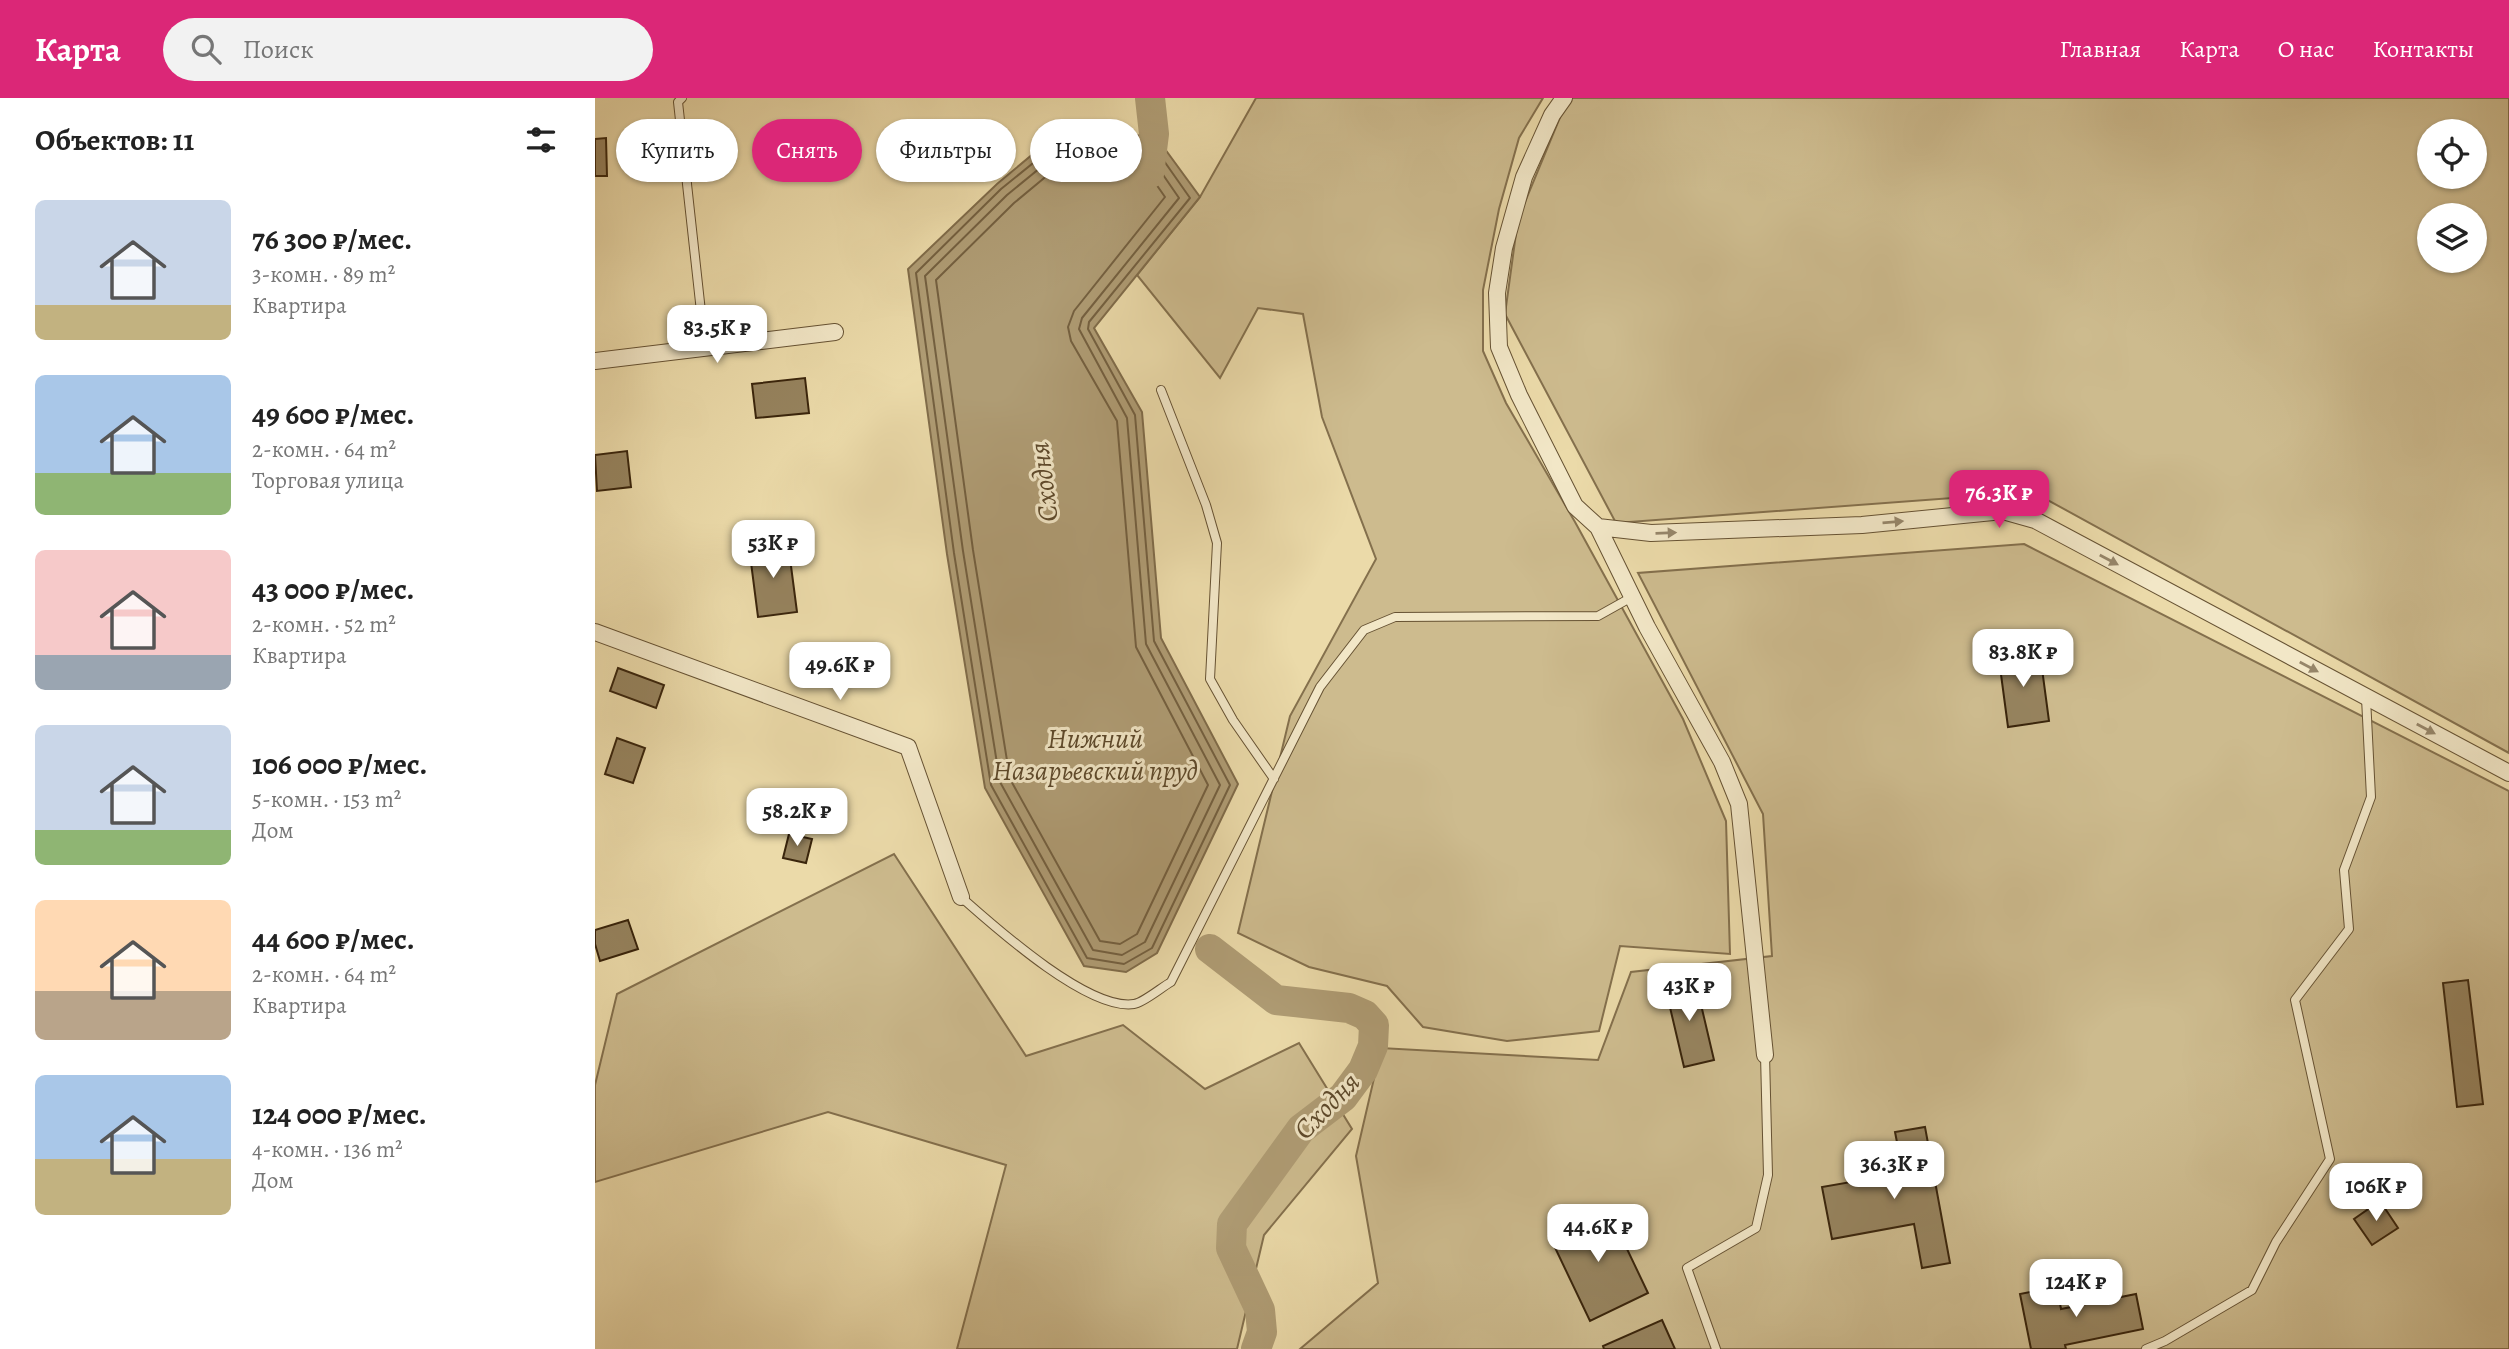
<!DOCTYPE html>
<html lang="ru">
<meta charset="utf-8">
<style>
body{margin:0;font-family:Alegreya,serif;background:#f2f2f2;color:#222;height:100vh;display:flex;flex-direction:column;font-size:26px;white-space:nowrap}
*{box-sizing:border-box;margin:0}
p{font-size:23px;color:#767676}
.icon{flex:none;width:38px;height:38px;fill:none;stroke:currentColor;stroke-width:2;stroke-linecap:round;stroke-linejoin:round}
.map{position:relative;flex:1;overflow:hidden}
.drawer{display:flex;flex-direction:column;background:#fff;width:595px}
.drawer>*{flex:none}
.banner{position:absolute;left:21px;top:21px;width:665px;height:63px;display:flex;gap:14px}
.controls{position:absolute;left:1822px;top:21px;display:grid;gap:14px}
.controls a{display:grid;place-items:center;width:70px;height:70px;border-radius:50%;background:#fff;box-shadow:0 2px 5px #0004;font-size:35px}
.price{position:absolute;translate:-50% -60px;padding:0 16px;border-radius:14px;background:#fff;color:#222;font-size:23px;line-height:46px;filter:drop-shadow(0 2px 4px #0008)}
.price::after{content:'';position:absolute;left:50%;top:42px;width:21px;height:16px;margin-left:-10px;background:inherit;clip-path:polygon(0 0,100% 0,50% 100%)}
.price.active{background:#db2777;color:#fff}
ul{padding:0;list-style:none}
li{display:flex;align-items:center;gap:21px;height:175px;padding:0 35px}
li span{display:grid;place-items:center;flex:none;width:196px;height:140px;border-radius:10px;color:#555}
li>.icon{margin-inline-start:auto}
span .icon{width:84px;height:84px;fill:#fffc;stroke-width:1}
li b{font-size:30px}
h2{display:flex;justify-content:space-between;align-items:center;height:84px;padding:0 35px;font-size:30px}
.tag{padding:0 24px;border-radius:32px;background:#fff;box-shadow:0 2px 5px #0004;font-size:24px;line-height:63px}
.tag.active{background:#db2777;color:#fff}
header{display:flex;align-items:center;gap:42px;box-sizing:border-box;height:98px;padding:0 35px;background:#db2777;color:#fff}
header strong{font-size:33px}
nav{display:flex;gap:38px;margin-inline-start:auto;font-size:24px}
.search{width:490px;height:63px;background:#f2f2f2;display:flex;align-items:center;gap:18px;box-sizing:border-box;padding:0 24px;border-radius:38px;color:#767676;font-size:26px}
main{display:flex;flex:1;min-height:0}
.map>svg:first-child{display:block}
</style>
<header>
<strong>Карта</strong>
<div class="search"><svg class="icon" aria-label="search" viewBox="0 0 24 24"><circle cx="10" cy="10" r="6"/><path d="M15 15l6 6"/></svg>Поиск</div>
<nav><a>Главная</a><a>Карта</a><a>О нас</a><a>Контакты</a></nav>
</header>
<main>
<section class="drawer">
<h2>Объектов: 11<svg class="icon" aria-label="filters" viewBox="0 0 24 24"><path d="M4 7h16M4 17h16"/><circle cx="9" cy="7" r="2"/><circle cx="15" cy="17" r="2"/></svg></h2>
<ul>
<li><span style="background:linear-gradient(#c9d6e8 75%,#c2b280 0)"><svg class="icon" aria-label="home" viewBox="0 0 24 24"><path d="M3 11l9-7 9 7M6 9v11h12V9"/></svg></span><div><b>76 300 ₽/мес.</b><p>3-комн. · 89 m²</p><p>Квартира</p></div></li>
<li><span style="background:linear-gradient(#a9c7e8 70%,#8fb573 0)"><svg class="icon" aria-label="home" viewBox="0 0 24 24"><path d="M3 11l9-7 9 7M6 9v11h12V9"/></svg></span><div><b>49 600 ₽/мес.</b><p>2-комн. · 64 m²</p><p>Торговая улица</p></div></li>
<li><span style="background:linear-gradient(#f6c9c9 75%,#9aa5b1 0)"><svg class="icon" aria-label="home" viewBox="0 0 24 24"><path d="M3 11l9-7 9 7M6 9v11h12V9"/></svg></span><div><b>43 000 ₽/мес.</b><p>2-комн. · 52 m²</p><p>Квартира</p></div></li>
<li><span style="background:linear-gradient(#c9d6e8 75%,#8fb573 0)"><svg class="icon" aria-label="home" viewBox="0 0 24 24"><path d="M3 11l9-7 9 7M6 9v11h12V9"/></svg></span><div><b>106 000 ₽/мес.</b><p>5-комн. · 153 m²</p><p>Дом</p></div></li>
<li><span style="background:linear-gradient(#ffd9b3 65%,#b9a48a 0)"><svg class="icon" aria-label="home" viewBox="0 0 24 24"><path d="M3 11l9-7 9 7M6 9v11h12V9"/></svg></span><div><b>44 600 ₽/мес.</b><p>2-комн. · 64 m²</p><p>Квартира</p></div></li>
<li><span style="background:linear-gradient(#a9c7e8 60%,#c2b280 0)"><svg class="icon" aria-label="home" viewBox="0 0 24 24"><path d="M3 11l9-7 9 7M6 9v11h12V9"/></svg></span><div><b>124 000 ₽/мес.</b><p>4-комн. · 136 m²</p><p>Дом</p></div></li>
</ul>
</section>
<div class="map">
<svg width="1914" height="1251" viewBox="0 0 1914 1251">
<rect width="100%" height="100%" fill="#ebdaa9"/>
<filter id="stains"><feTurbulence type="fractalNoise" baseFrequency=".00286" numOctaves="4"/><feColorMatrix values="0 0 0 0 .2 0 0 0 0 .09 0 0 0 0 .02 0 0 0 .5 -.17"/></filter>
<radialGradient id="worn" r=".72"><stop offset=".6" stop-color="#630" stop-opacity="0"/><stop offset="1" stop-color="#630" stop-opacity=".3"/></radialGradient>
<path fill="#cdbb8e" stroke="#84704d" stroke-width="2" fill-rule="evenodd" d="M661 0H948L924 40 904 111 888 192V253L911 305 980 424 1088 621 1131 723 1135 856 1025 848 1004 933 912 943 828 929 792 888 714 869 643 835 695 618 781 461 727 319 708 216 663 210 625 280 542 177 605 99Z
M973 0H1914V655L1438 394 1021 425 910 216 923 121ZM1834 33H1880V79H1834ZM1834 117H1880V163H1834Z
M1429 446 1914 693V1251H705L783 1185 761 1058 786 950 1003 962 1036 874 1177 858 1168 716 1043 475Z
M299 756 431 958 528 927 610 991 704 945 757 1031 669 1137 642 1251H362L411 1067 233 1014 0 1084V987L22 896Z"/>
<path fill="#af9c74" stroke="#806c4a" stroke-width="2" d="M559 36 605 99 499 230 547 314 566 540 643 686 562 855 531 874 489 868 390 690 352 456 313 171 402 86 450 46Z"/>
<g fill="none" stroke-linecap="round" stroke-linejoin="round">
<path stroke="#746040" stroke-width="2" d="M555 43 595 100 494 224 493 231 540 317 559 543 635 687 557 850 529 866 492 860 396 687 359 455 321 175 406 91 453 53Z
M551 52 584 100 487 220 484 231 532 320 551 546 625 687 550 844 527 857 498 852 405 684 368 453 330 178 412 97 456 61Z
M545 63 570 99 479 213 473 229 476 243 522 323 541 549 613 687 542 836 525 846 505 843 415 681 378 452 341 182 419 105 460 71Z"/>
<path stroke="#af9c74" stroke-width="30" d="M554 76 559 36 555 0
M615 851 681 902 754 910 770 917 779 927 778 948 768 972 748 999 706 1031 637 1126 636 1150 665 1212 667 1234 661 1251"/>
</g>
<path fill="#96835e" stroke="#3a250c" stroke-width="2" d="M11 40 12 78H0V41Z
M210 280 214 315 161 320 157 286Z
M32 353 36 389 2 393 0 357Z
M193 445 202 514 163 519 154 449Z
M1431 551 1432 564 1446 563 1454 623 1413 629 1403 554Z
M23 570 69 587 61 610 15 593Z
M22 640 50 650 38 685 10 676Z
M194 736 217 741 211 765 188 760Z
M33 822 43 851 5 863 0 846V832Z
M1100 881 1119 962 1089 969 1070 888Z
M1873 882 1888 1006 1862 1009 1848 885Z
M1330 1029 1355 1165 1327 1170 1319 1126 1237 1141 1227 1089 1308 1075 1300 1034Z
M1785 1103 1803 1130 1777 1147 1759 1121Z
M1012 1109 1053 1195 995 1223 954 1137Z
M1462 1189 1466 1211 1541 1196 1548 1231 1470 1247 1471 1251H1436L1425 1196Z
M1067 1222 1080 1251H1009L1008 1248Z"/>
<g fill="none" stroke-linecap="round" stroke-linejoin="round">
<g stroke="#665233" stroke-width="10">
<path id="service" d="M87 0 83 4 110 250
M566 292 611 407 622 445 615 581 638 622 679 681
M366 799C400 829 493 913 539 906 548 905 567 889 576 884L725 589 769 532 800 519 1003 518 1037 499
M1121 1251 1092 1170 1161 1130 1173 1077 1170 957
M1551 1251 1570 1243 1657 1192 1681 1144 1735 1061 1700 902 1754 831 1749 772 1776 699 1771 600"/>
</g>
<g stroke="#665233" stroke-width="18">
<path id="minor" d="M969 0 957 17 929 79 909 150 902 195 904 249 924 297 980 408 1003 429 1052 529 1127 664 1144 706 1170 957
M0 263 240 234
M1003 429 1056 435 1267 427 1408 413 1440 422 1914 675
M0 534 313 649 366 799"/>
</g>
<use href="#service" stroke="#f2e7c7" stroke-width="8"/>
<use href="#minor" stroke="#f2e7c7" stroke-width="16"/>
</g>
<defs><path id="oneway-solid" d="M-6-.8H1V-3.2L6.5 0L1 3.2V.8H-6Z" transform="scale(1.75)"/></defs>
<g fill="#96866a">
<use href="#oneway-solid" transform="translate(1298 424) rotate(-5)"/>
<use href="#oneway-solid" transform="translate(1071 435) rotate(-2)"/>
<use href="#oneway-solid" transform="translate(1514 462) rotate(28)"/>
<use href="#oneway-solid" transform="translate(1714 569) rotate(28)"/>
<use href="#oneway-solid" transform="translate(1831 631) rotate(28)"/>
</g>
<g text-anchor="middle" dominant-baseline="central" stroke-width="6" stroke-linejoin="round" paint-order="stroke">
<g font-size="28" font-style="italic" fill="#5d492b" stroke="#f2e7c7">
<text transform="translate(449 384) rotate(-97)">Сходня</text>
<text x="500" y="641">Нижний<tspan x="500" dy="32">Назарьевский пруд</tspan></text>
<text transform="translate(732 1008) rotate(-46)">Сходня</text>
</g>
</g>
<rect width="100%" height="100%" filter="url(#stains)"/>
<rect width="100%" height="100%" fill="url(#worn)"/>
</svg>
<div class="controls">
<a><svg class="icon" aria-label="locate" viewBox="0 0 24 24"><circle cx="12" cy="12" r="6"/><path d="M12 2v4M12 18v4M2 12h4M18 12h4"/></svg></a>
<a><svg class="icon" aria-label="layers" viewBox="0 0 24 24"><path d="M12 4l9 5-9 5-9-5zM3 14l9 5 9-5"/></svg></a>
</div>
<b class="price" style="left:122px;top:267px">83.5K ₽</b>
<b class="price active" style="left:1404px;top:432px">76.3K ₽</b>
<b class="price" style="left:178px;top:482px">53K ₽</b>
<b class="price" style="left:1428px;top:591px">83.8K ₽</b>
<b class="price" style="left:245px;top:604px">49.6K ₽</b>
<b class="price" style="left:202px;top:750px">58.2K ₽</b>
<b class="price" style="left:1094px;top:925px">43K ₽</b>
<b class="price" style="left:1299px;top:1103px">36.3K ₽</b>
<b class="price" style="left:1781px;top:1125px">106K ₽</b>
<b class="price" style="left:1003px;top:1166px">44.6K ₽</b>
<b class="price" style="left:1481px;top:1221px">124K ₽</b>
<div class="banner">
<a class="tag">Купить</a>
<a class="tag active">Снять</a>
<a class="tag">Фильтры</a>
<a class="tag">Новое</a>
</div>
</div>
</main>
